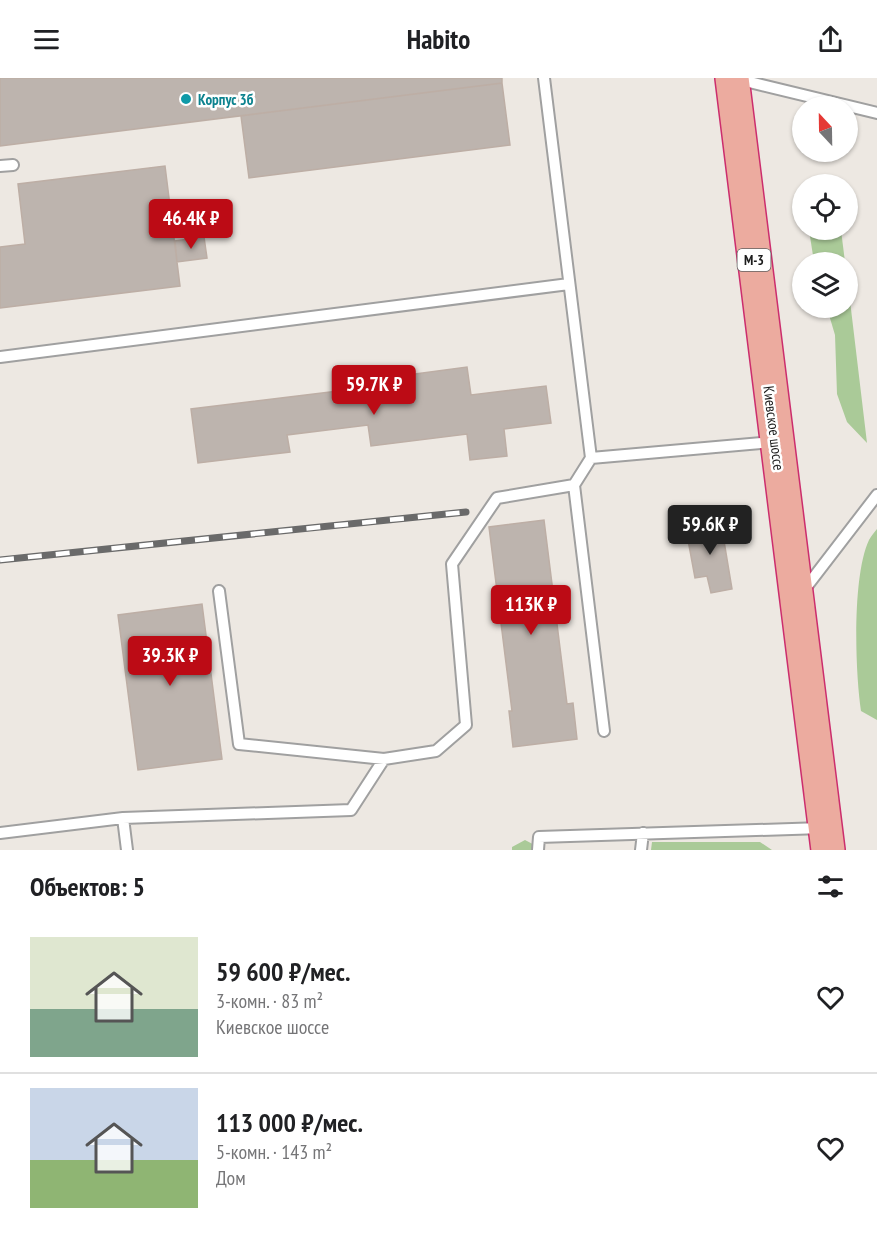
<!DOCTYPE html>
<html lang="ru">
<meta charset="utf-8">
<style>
body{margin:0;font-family:"PT Sans Narrow",sans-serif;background:#f2f2f2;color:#202124;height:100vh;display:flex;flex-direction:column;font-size:22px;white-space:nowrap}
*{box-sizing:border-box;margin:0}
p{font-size:20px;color:#757577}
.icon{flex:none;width:33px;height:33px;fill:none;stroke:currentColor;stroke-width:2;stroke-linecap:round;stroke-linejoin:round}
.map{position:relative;height:772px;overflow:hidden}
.panel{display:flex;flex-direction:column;background:#fff;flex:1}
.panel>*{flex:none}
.needle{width:39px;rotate:338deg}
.tools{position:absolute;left:792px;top:18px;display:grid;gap:12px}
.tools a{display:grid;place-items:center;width:66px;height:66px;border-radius:50%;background:#fff;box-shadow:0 2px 4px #0004;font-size:30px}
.price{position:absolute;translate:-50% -51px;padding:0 14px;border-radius:6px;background:#bc0b15;color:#fff;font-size:20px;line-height:39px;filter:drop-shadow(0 2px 3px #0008)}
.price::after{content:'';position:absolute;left:50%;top:36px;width:18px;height:14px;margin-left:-9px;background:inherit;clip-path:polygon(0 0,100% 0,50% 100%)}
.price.selected{background:#222;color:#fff}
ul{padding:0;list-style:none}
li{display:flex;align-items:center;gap:18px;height:150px;padding:0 30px}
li+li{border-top:2px solid #e0e0e0}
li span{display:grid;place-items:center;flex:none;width:168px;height:120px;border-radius:0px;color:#555}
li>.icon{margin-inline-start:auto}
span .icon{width:72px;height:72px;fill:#fffc;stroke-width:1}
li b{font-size:26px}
h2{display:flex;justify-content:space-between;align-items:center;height:72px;padding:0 30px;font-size:26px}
header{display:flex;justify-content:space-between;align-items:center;height:78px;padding:0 30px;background:#fff;font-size:27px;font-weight:700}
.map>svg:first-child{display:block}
</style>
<header><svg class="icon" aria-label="menu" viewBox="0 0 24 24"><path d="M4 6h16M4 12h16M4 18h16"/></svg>Habito<svg class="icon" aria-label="share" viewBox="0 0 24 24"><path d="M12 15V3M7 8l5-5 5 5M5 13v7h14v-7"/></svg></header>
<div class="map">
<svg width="877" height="772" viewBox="0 0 877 772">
<rect width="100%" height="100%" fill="#ede8e2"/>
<path fill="#aaca98" d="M809 152H841L845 184H814Z
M848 206 867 365 847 344 837 316 835 257 827 230H848Z
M877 451V642L861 633C855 593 852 498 869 462 871 458 874 455 877 451Z
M525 762 544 772H512V769Z
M652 764H760L772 772H651Z"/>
<path fill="#bdb4ae" stroke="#bdaea5" stroke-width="1.5" d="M0 0H502V5L0 68Z
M502 5 510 67 249 100 241 38Z
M165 88 180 208 0 230V169L25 166 18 106Z
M204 159 207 180 177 184 175 163Z
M467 289 471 317 546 308 551 345 504 351 507 378 470 382 467 356 371 368 368 347 287 357 290 374 198 385 191 331 363 310V303Z
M544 442 567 626 573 625 577 661 513 669 509 633H512L489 449Z
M721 445 732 511 711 515 707 498 695 500 686 451Z
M202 526 222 681 138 692 118 537Z"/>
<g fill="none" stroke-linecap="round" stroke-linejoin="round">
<g stroke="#a0a0a0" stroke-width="14">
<path id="service" d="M544 0 591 380 773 364
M737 1 877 35
M0 88 13 87
M0 279 569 206
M591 380 574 407 604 653
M804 512 877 417
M219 513 239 666 384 681 436 673 466 647 452 486 497 420 574 407
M123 740 351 732 384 681
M0 755 123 740 127 772
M538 772 539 759 822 750
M641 772 643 755"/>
</g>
<g stroke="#cc2d6d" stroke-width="36">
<path id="trunk" d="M732 0 828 772"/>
</g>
<use href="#service" stroke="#fff" stroke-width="10"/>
<use href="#trunk" stroke="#ecab9f" stroke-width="33"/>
<g stroke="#6a6a6a" stroke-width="7">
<path id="rail" d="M0 482 466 434"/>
</g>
<use href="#rail" stroke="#fff" stroke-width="4.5" stroke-dasharray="14" stroke-linecap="butt"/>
</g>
<circle fill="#0f9aa8" stroke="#fff" stroke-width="2" cx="186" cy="21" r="6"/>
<g text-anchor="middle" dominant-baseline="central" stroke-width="5" stroke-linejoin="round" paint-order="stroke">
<rect fill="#fff" stroke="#606060" stroke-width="1.5" x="737.5" y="171" width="33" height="22" rx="4.5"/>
<g font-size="14" font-weight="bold" fill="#1c1c1c">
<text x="754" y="182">М-3</text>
</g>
<g font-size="15" font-weight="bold" fill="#0d838f" stroke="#fff" text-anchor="start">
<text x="198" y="21">Корпус 3б</text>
</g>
<g font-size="15" fill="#1c1c1c" stroke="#fff">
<text transform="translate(774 350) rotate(83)">Киевское шоссе</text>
</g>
</g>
</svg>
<div class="tools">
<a><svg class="needle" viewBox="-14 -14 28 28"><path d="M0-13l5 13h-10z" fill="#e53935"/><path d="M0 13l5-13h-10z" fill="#757577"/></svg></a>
<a><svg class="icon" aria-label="locate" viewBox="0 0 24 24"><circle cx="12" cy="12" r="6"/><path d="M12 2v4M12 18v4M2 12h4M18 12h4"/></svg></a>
<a><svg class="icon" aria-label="layers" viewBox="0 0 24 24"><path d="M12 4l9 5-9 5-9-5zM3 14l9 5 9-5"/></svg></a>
</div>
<b class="price" style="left:191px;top:172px">46.4K ₽</b>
<b class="price" style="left:374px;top:338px">59.7K ₽</b>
<b class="price selected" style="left:710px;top:478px">59.6K ₽</b>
<b class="price" style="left:531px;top:558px">113K ₽</b>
<b class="price" style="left:170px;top:609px">39.3K ₽</b>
</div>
<section class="panel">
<h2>Объектов: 5<svg class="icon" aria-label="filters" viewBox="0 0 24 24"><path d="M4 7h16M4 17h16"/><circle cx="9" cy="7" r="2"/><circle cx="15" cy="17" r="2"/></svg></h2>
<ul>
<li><span style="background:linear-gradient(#dfe7d0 60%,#7fa58c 0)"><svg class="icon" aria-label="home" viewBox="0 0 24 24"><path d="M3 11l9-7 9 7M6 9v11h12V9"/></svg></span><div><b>59 600 ₽/мес.</b><p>3-комн. · 83 m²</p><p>Киевское шоссе</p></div><svg class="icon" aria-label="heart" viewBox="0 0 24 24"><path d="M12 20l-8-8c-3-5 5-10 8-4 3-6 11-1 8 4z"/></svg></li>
<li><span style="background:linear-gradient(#c9d6e8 60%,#8fb573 0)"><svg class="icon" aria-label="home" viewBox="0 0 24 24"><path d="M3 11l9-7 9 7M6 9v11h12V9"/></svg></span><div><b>113 000 ₽/мес.</b><p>5-комн. · 143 m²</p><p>Дом</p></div><svg class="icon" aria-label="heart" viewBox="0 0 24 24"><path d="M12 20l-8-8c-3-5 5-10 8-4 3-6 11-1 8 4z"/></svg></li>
</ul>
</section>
